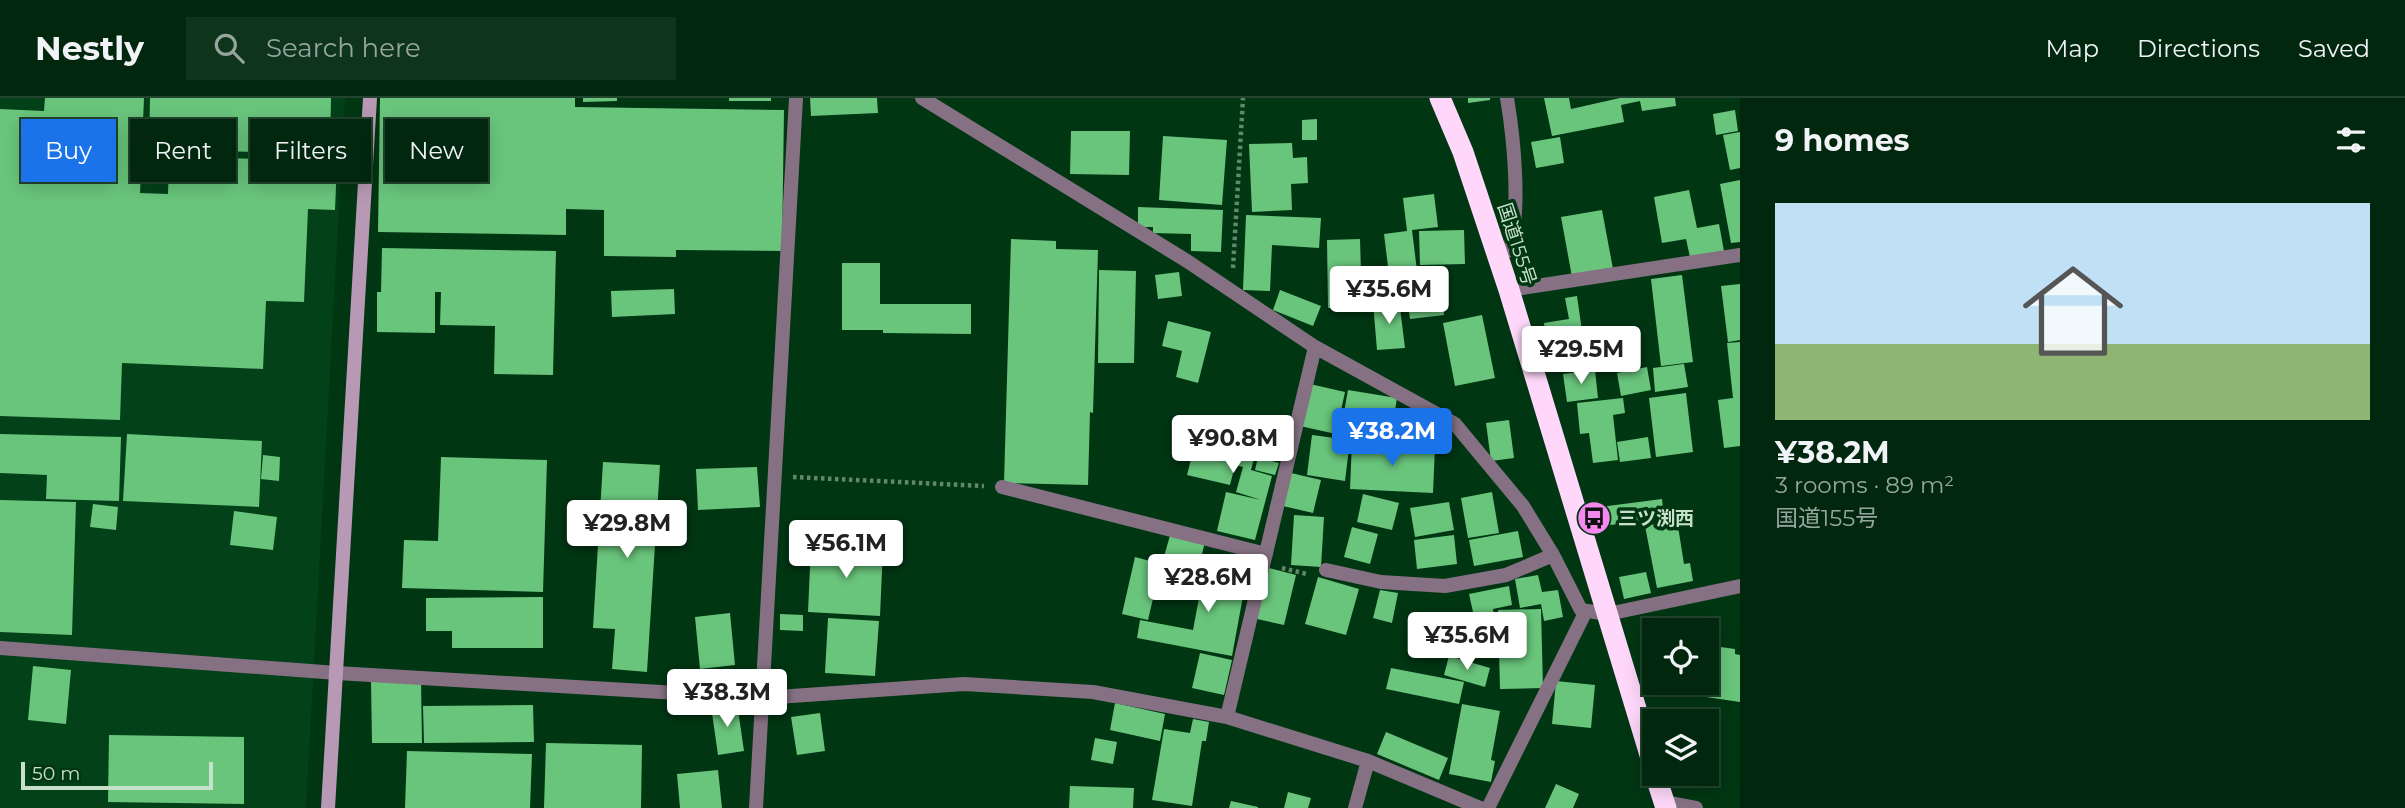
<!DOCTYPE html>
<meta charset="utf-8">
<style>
body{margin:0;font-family:Montserrat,"Noto Sans JP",sans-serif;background:#0f341c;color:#f1f3f6;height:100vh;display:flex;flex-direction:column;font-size:26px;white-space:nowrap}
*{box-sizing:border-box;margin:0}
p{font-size:23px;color:#96a69e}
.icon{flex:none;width:38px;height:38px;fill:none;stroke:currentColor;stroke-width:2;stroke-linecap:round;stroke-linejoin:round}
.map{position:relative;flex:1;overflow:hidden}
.drawer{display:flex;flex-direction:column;background:#01280e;width:665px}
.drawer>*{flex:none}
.banner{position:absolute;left:21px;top:21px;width:665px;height:63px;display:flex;gap:14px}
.buttons{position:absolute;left:1642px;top:520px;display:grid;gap:14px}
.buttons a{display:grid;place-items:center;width:77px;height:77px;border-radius:0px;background:#01280e;box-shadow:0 4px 18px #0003,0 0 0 2px #23442e;font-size:35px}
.scale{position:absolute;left:21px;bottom:18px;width:192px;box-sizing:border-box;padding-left:7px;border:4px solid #c7e0ca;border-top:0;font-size:19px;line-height:24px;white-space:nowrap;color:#c7e0ca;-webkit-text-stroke:5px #013613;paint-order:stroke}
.price{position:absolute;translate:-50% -60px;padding:0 16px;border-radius:7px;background:#fff;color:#222;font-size:23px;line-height:46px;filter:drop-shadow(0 2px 4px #0008)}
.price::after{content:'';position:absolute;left:50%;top:42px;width:21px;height:16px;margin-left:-10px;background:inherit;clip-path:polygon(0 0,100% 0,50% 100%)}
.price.active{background:#1a73e8;color:#fff}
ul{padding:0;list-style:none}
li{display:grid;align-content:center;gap:14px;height:371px;padding:0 35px}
li span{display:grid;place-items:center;height:217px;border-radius:0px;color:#555}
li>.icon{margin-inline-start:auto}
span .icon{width:126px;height:126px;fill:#fffc;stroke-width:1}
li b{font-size:30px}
h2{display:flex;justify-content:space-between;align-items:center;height:84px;padding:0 35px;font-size:30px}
.chip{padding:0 24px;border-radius:0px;background:#01280e;box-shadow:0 4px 18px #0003,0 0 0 2px #23442e;font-size:24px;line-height:63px}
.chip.active{background:#1a73e8;color:#fff}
header{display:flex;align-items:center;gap:42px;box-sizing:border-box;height:98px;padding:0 35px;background:#01280e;border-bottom:2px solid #23442e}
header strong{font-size:33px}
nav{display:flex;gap:38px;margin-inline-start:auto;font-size:24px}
.search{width:490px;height:63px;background:#0f341c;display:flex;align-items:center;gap:18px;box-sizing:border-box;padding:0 24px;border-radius:0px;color:#96a69e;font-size:26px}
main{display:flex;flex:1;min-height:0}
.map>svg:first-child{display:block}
</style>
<header>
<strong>Nestly</strong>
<div class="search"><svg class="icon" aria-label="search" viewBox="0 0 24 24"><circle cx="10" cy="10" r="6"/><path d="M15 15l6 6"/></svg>Search here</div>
<nav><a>Map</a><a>Directions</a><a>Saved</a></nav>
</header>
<main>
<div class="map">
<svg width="1740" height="710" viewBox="0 0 1740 710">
<rect width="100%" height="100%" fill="#013613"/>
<path fill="#034119" d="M0 0H345L306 710H0Z"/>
<path fill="#69c57c" d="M45 0H144L140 95 168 96 169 64 198 65V59L337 64 335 112 308 111 304 204 266 203 263 271 122 265 120 322 0 318V11L44 13Z
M150 0H331L330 56 149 51Z
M380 0H575V9L784 12 782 153 676 152V159L604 158V112L566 111V137L378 134Z
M583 0H617V3L583 4Z
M729 0H771V3H729Z
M810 0H877L878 15 811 18Z
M1468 0H1490V2L1468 5Z
M1544 0H1569L1571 11 1620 0H1675L1676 8 1642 13 1640 3 1621 7 1624 24 1552 38Z
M1735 12 1738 33 1716 37 1713 16Z
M1317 21V42H1302V22Z
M1071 33H1130L1129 77 1070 76Z
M1740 34V70L1730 72 1723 37Z
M1163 38 1227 42 1222 107 1159 102Z
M1560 39 1564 65 1536 70 1531 44Z
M1292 45 1293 60 1307 59 1308 85 1291 86 1292 112 1252 114 1249 46Z
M1740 82V144L1731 145 1720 86Z
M1689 92 1697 130 1719 126 1724 153 1690 159 1686 141 1662 145 1654 99Z
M1434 96 1438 129 1412 132 1419 189 1391 193 1384 136 1407 133 1403 100Z
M1138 109 1223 112 1221 154 1191 153V136L1153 135V129H1138Z
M1602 112 1613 171 1572 179 1561 119Z
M1246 117 1321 120 1319 150 1272 147 1270 193 1243 192Z
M1464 132 1465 166 1420 167 1419 133Z
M1011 141 1056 143V151L1098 152 1093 315 1090 314 1088 387 1004 385Z
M1360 141 1362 210H1328L1327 142Z
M382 150 556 153 553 277 494 276 495 228 440 227 441 194H435V235L377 234V194H381Z
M842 165H880V206H971V236L883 235V232H842Z
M1377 171 1378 192 1364 193 1363 172Z
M1099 172 1136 173 1134 265H1098Z
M1179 174 1182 198 1158 201 1155 177Z
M1682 177 1693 264 1661 268 1651 181Z
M1740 186V242L1728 244 1721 188Z
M1441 189 1444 217 1410 221 1406 193Z
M674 191 675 216 612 219 611 193Z
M1280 192 1321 208 1313 228 1273 212Z
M1577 198 1584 247 1548 252 1544 225 1569 221 1565 200Z
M1399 202 1405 250 1377 252 1373 205Z
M1482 217 1495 280 1455 288 1443 225Z
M1168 223 1211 234 1198 285 1176 279 1182 253 1162 248Z
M1740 244V348L1724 350 1718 302 1733 300 1727 245Z
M1684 266 1688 289 1655 294 1653 270Z
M1647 269 1651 292 1621 298 1617 275Z
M1595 272 1598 300 1567 304 1563 276Z
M1310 286 1345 294 1336 336 1300 328Z
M1348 292 1397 300 1390 344 1340 336Z
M1686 295 1693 354 1656 359 1649 300Z
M1623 300 1625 315 1613 317 1618 362 1593 365 1589 335 1580 336 1577 305Z
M1229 320 1262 329 1251 372 1272 378 1255 442 1217 433 1226 394 1261 402 1236 394 1243 369 1235 367 1230 387 1187 377 1199 330 1225 337Z
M1266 322 1289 328 1285 343 1262 336Z
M1509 322 1514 360 1491 363 1486 325Z
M0 336 121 339 119 403 46 401 47 377 0 375Z
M127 336 262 343 259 409 123 403Z
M1312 337 1350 342 1345 383 1307 377Z
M1648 339 1651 360 1620 364 1617 344Z
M1352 344 1435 349 1433 395 1350 391Z
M263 357 280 359 279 383 261 381Z
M441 359 547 362 543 494 402 490 404 442 438 443Z
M1258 359 1279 365 1275 377 1255 372Z
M603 364 660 367 647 574 612 571 615 531 593 530Z
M757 369 760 409 698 412 696 371Z
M1291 375 1321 382 1313 415 1283 408Z
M1492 394 1499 435 1468 440 1461 400Z
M1363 396 1399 405 1392 432 1357 424Z
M1662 401 1664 420 1603 428 1600 409Z
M0 402 76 404 72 537 0 534Z
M1449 404 1454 432 1415 439 1410 410Z
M93 406 118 409 116 432 90 429Z
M234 413 277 419 273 452 230 447Z
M1294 417 1324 419 1321 469 1291 467Z
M1677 422 1684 466 1690 465 1693 483 1657 490 1645 428Z
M1352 429 1378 436 1370 466 1344 459Z
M1518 433 1523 459 1474 468 1469 442Z
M1171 434 1205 444 1198 472 1163 462Z
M1454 437 1457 466 1417 471 1414 442Z
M811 447 883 450 880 518 808 514Z
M1135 459 1161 466 1148 522 1122 516Z
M1206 463 1248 471 1232 558 1137 540 1140 522 1193 532Z
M1269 470 1296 477 1284 527 1257 521Z
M1646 474 1651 495 1624 501 1619 479Z
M1538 477 1542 494 1558 492 1563 519 1544 523 1541 506 1520 510 1515 481Z
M1318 479 1359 491 1346 537 1305 526Z
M1509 488 1512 507 1493 511 1494 519 1475 523 1469 496Z
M1380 492 1398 495 1392 525 1373 520Z
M543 499V550H452V533H426V500Z
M1541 511 1543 590 1500 591 1498 512Z
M730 515 735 567 700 571 695 519Z
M780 516 803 517V533L780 532Z
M828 520 879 523 875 578 825 575Z
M1706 547 1735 551V556L1740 557V604L1672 594 1674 584H1706Z
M1200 555 1232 562 1224 597 1192 590Z
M1449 558 1490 570 1485 589 1444 577Z
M33 568 71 572 66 626 28 622Z
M1391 570 1464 584 1459 606 1386 591Z
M371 583H421L422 645H372Z
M1556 583 1595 587 1591 630 1552 626Z
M737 605 744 653 718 657 711 608Z
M1115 605 1165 616 1160 643 1110 632Z
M1462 606 1500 613 1491 662 1495 663 1491 684 1449 676Z
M533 607 534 644 424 645 423 608Z
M820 615 825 653 797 657 791 619Z
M1193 621 1209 624 1206 643H1202L1192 708 1152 702 1164 631 1190 635Z
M1386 634 1448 660 1439 682 1377 656Z
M109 637 244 639V706L108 704Z
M1095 640 1117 644 1113 666 1091 662Z
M546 645 642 647 641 710H544Z
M407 653 532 656 530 710H405Z
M718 672 722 710H680L677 676Z
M1556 686 1579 696 1573 710H1545Z
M1070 688 1134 690 1133 710H1069Z
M1288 694 1311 700 1308 710H1284Z
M1231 703 1258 709V710H1229Z"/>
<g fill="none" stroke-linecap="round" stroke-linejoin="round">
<path stroke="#61886b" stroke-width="4.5" stroke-dasharray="3.5 3.5" stroke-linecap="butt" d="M1233 170 1243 0
M793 379 984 388
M1282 470 1307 476"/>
<path stroke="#857183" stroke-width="14" d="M922 0 1187 163 1315 249 1455 326 1523 408 1553 457 1581 512 1608 516 1740 488
M1497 158 1509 152C1521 113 1514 41 1507 0
M1509 192 1740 157
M1002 389 1266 456
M1326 472 1381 484 1445 488 1506 477 1553 457
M0 550 337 575 763 600 964 586 1093 594 1227 619 1368 663 1480 710
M1227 619 1315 249
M1664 704 1696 710
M756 710 796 0
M1355 710 1368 663
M1488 710 1586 513"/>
<path stroke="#b899b5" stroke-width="14" d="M328 710 370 0"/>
<path stroke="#fed7fa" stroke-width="21" d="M1440 0 1463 54 1509 192 1654 670
M1655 676 1666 710"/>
</g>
<defs>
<g id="bus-disc" transform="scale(1.75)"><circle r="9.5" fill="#f589ef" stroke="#013613"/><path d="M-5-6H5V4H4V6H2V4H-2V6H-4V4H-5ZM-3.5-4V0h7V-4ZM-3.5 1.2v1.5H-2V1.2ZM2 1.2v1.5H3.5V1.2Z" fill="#111"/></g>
</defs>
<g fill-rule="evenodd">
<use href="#bus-disc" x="1594" y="420"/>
</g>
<g text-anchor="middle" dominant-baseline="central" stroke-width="7" stroke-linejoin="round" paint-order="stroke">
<g font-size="19" fill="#c7e0ca" stroke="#013613">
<text transform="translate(1517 146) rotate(72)">国道155号</text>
</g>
<g font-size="19" font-weight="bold" fill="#c7e0ca" stroke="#013613" text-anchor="start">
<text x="1618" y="420">三ツ渕西</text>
</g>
</g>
</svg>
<div class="buttons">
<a><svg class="icon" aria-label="locate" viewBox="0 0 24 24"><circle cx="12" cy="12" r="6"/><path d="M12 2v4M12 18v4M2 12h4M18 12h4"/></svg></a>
<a><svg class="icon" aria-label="layers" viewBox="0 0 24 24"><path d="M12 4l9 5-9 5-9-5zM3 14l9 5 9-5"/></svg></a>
</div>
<div class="scale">50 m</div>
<b class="price" style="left:1389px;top:228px">¥35.6M</b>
<b class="price" style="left:1581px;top:288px">¥29.5M</b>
<b class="price active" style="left:1392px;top:370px">¥38.2M</b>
<b class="price" style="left:1233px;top:377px">¥90.8M</b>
<b class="price" style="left:627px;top:462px">¥29.8M</b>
<b class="price" style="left:846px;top:482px">¥56.1M</b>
<b class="price" style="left:1208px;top:516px">¥28.6M</b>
<b class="price" style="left:1467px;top:574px">¥35.6M</b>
<b class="price" style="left:727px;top:631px">¥38.3M</b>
<div class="banner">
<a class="chip active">Buy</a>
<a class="chip">Rent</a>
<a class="chip">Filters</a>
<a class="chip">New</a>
</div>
</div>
<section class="drawer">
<h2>9 homes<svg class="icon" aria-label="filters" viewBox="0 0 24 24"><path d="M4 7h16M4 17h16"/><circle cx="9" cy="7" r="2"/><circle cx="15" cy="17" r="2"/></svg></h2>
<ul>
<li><span style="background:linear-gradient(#bfe0f5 65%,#8fb573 0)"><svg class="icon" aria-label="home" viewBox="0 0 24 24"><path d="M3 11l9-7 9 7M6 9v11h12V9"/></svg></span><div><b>¥38.2M</b><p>3 rooms · 89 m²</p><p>国道155号</p></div></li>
</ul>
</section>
</main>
